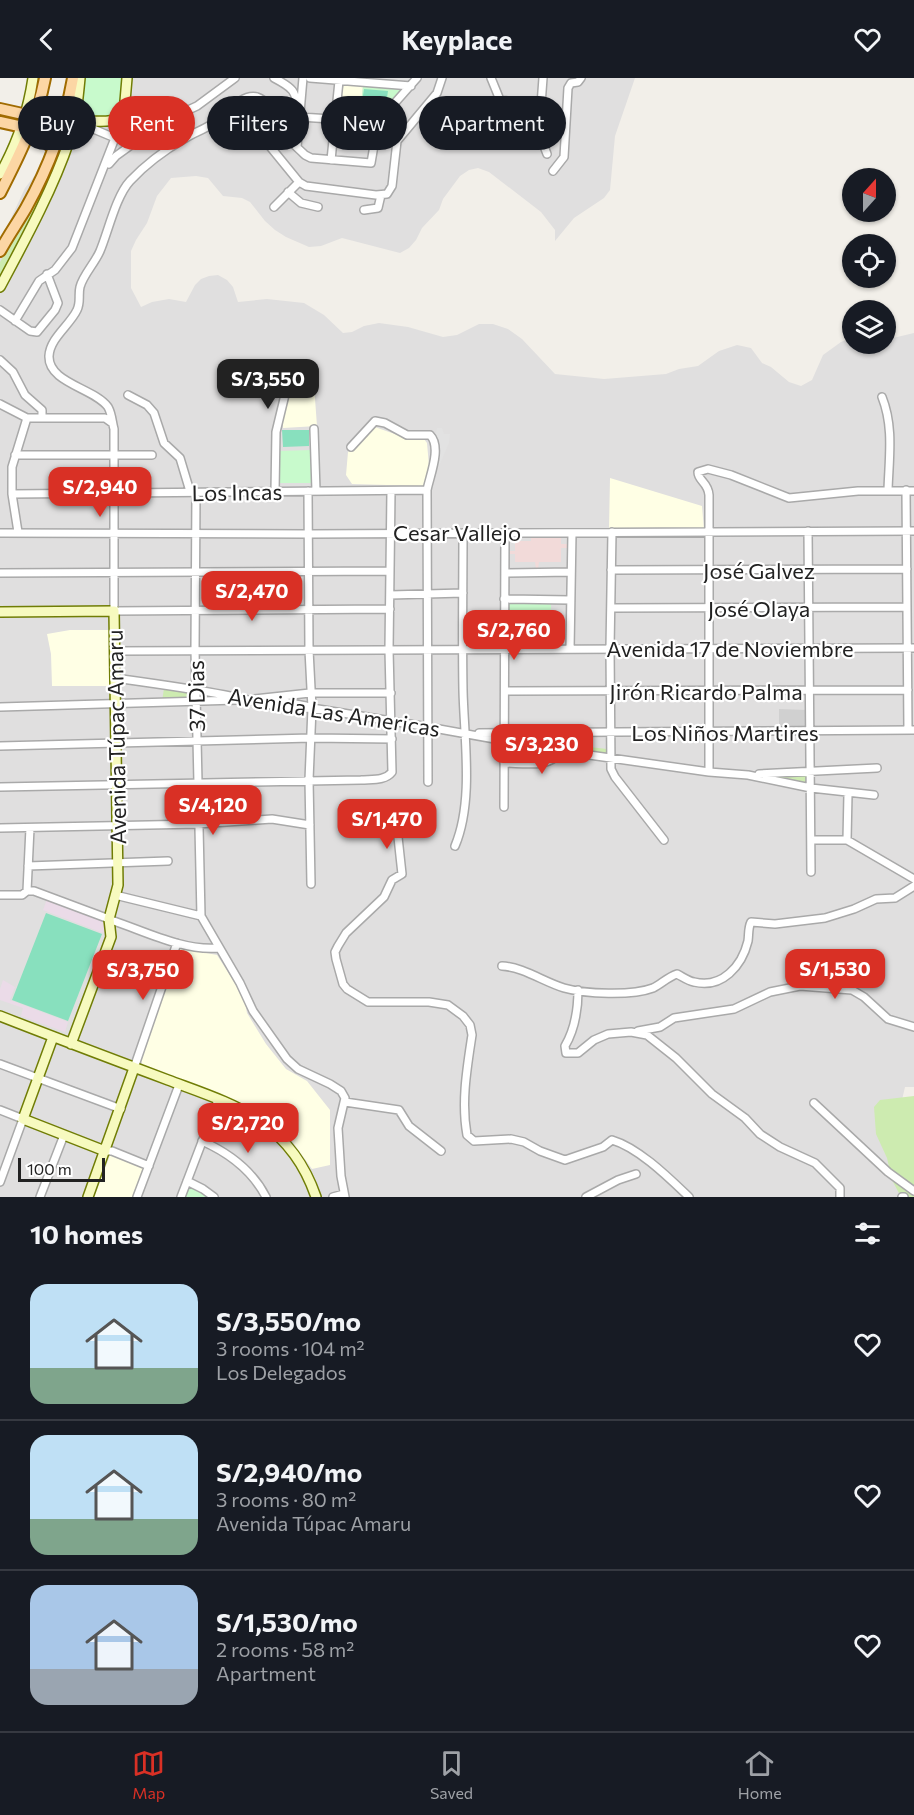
<!DOCTYPE html>
<meta charset="utf-8">
<style>
body{margin:0;font-family:Commissioner,sans-serif;background:#242831;color:#f1f3f6;height:100vh;display:flex;flex-direction:column;font-size:22px;white-space:nowrap}
*{box-sizing:border-box;margin:0}
p{font-size:20px;color:#9ea1a6}
.icon{flex:none;width:33px;height:33px;fill:none;stroke:currentColor;stroke-width:2;stroke-linecap:round;stroke-linejoin:round}
.map{position:relative;height:1119px;overflow:hidden}
.drawer{display:flex;flex-direction:column;background:#171b24;flex:1}
.drawer>*{flex:none}
.guide{position:absolute;left:18px;top:18px;width:600px;height:54px;display:flex;gap:12px}
.needle{width:39px;rotate:21deg}
.controls{position:absolute;left:842px;top:90px;display:grid;gap:12px}
.controls a{display:grid;place-items:center;width:54px;height:54px;border-radius:50%;background:#171b24;box-shadow:0 2px 4px #0004;font-size:30px}
.scale{position:absolute;left:18px;bottom:15px;width:87px;box-sizing:border-box;padding-left:6px;border:3px solid #222;border-top:0;font-size:16px;line-height:21px;white-space:nowrap;color:#222;-webkit-text-stroke:4px #fff;paint-order:stroke}
.price{position:absolute;translate:-50% -51px;padding:0 14px;border-radius:12px;background:#d93025;color:#fff;font-size:20px;line-height:39px;filter:drop-shadow(0 2px 3px #0008)}
.price::after{content:'';position:absolute;left:50%;top:36px;width:18px;height:14px;margin-left:-9px;background:inherit;clip-path:polygon(0 0,100% 0,50% 100%)}
.price.on{background:#222;color:#fff}
ul{padding:0;list-style:none}
li{display:flex;align-items:center;gap:18px;height:150px;padding:0 30px}
li+li{border-top:2px solid #363941}
li span{display:grid;place-items:center;flex:none;width:168px;height:120px;border-radius:18px;color:#555}
li>.icon{margin-inline-start:auto}
span .icon{width:72px;height:72px;fill:#fffc;stroke-width:1}
li b{font-size:26px}
h2{display:flex;justify-content:space-between;align-items:center;height:72px;padding:0 30px;font-size:26px}
.chip{padding:0 21px;border-radius:27px;background:#171b24;box-shadow:0 2px 4px #0004;font-size:21px;line-height:54px}
.chip.on{background:#d93025;color:#fff}
header{display:flex;justify-content:space-between;align-items:center;height:78px;padding:0 30px;background:#171b24;font-size:27px;font-weight:700}
.menu{display:flex;justify-content:space-around;align-items:center;height:84px;border-top:2px solid #363941;background:#171b24;font-size:16px;color:#9ea1a6}
.menu a{display:grid;justify-items:center;gap:3px}
.menu .on{color:#d93025}
.map>svg:first-child{display:block}
</style>
<header><svg class="icon" aria-label="back" viewBox="0 0 24 24"><path d="M15 5l-7 7 7 7"/></svg>Keyplace<svg class="icon" aria-label="heart" viewBox="0 0 24 24"><path d="M12 20l-8-8c-3-5 5-10 8-4 3-6 11-1 8 4z"/></svg></header>
<div class="map">
<svg width="914" height="1119" viewBox="0 0 914 1119">
<rect width="100%" height="100%" fill="#f2efe9"/>
<path fill="#e0dfdf" d="M76 0H635L615 58 610 112 604 120 574 140 555 163V152L541 134 489 94 478 90 469 92 460 98 443 121 439 132 422 150 416 162 409 170 400 175 342 160 321 168 309 169 286 159 275 152 265 143 250 124 242 120 223 118 208 100 196 98 171 100 157 118 147 145 136 162 131 173V210L141 229 152 224 169 221 186 224 195 207 201 201 209 198 218 197 227 202 233 209 238 224 267 221 304 225 324 237 343 255 352 254 364 248 379 245 408 249 443 259 457 257 479 246H493L508 251 522 261 555 296 604 301 666 296 679 291 698 288 719 273 737 267 751 270 762 285 771 289 789 304 801 308 812 302 823 277 841 264 852 260V266H885L893 260 914 255V1009H905L897 1043 914 1119H0V164L25 110 44 86 57 55 70 42Z"/>
<path fill="#f2dad9" d="M531 457H561V466H568V470H561V484H539L538 491H536L535 484H515V476H508V473H515V463H531Z"/>
<path fill="#ebdbe8" d="M47 821 103 842 106 856 43 832Z
M3 902 15 909 10 922 68 944 65 954 21 938 23 930 0 922V911Z"/>
<path fill="#ffffe5" d="M344 6 363 8 361 26 340 24Z
M293 297 314 307 317 348 283 350V332Z
M372 348 406 360 424 361 427 365 429 388 426 406 422 408 352 406 346 397 348 374Z
M610 400 702 428 704 452H609Z
M70 552H110L111 608H52L51 576 47 556Z
M179 870 217 877 244 919 247 935 266 966 286 991 307 1003 330 1032V1087L312 1091 289 1059 266 1037 264 1030 256 1026 254 1031 143 987 140 981Z
M111 1075 144 1088 133 1119H94Z"/>
<path fill="#d0d0d0" d="M779 631 807 632 805 649H779Z"/>
<path fill="#cdebb0" d="M169 22 183 28 158 41 159 29Z
M55 83 59 84 0 204V184L27 139Z
M164 610 192 615V624H162Z
M505 656H572V667L607 671 608 676 505 660Z
M809 696 810 710 753 697Z
M914 1018V1119H901L892 1102 887 1080 876 1056 874 1029 880 1022Z"/>
<path fill="#c8facc" d="M83 0H125L123 32 110 40H83L79 37Z
M363 8 403 11 375 42 339 40 340 24 361 26Z
M312 372 311 405H278L277 373Z
M512 522H551V565H510L507 563V527Z
M187 1109H192L209 1119H184Z"/>
<path fill="#88e0be" d="M364 11 388 13 386 26 362 24Z
M282 352H309V368L283 369Z
M46 835 102 856 68 943 12 922Z"/>
<path fill="#e2e2e2" d="M437 350H442L444 356H450L449 365 431 407 435 367 430 357 436 356Z"/>
<g fill="none" stroke-linecap="round" stroke-linejoin="round">
<g stroke="#a9a9a9" stroke-width="10">
<path id="street" d="M274 0C299 13 294 15 300 39L378 44
M310 0 411 8
M491 0 500 22 541 27 543 0
M528 26 547 76
M88 43 91 50 115 60 129 59 197 28 235 0
M268 66 299 104 306 108 376 117 387 116 392 108 397 63 437 15 442 0
M297 69 303 0
M331 82 339 3
M109 86 116 78 152 52
M553 93 564 79 568 10 571 5 578 4 581 0
M288 114 301 125 318 129
M274 129 299 104
M364 132 378 130 381 117
M0 232 30 253 37 254 55 232 58 225 47 196
M15 243 39 203 55 192 72 170 115 60
M0 282 13 294 25 317 42 332V339
M128 317 147 327 154 335 164 365 180 380 189 410 196 415 195 572 201 838 240 905 253 933 287 981 298 991 330 1006 341 1013 345 1020 338 1050 341 1098 345 1119
M882 319C894 349 889 380 888 412
M0 326 27 340H105L112 345
M314 351 316 413
M351 369 375 343 385 345 407 357H430C442 369 430 397 427 412L428 704
M15 377H152
M906 412 908 652
M275 413 276 354 290 296 298 295 307 299
M308 413 309 572 312 630 309 702 311 806
M12 416 427 412
M808 453 811 794
M18 454 12 416V389L27 340
M612 454 610 570 611 691 615 699 664 762
M0 455 308 456 914 453
M611 492 907 491
M0 495 390 493
M505 495 571 494
M390 517 463 515
M504 521 570 522
M611 530 906 529
M390 531 114 533V351C112 344 112 336 108 329 94 310 48 305 49 278 50 260 70 247 77 232 81 224 78 217 80 209 83 197 95 185 100 173 108 154 116 118 130 103 145 87 165 72 184 61 193 55 203 52 212 46 224 38 241 15 257 19 269 23 270 34 275 44 282 57 295 67 305 77L311 80 371 85 378 44 417 0
M570 571 572 455
M114 573 914 570
M115 600C151 605 188 610 225 617 254 623 282 632 312 630L428 649 561 673 709 694 748 697 811 710 874 717
M505 613 908 612
M254 621 310 615H391
M273 622 306 628
M0 629 237 622
M479 655 914 652
M0 668 311 660 392 661
M504 685C523 685 550 691 561 673
M709 694V417C708 404 698 403 698 394L708 391 731 397 789 420 858 413H914
M759 696 877 690
M0 709 361 702C372 701 385 703 392 694L389 572 391 413
M504 729 505 455
M0 750 198 746 272 741 310 747
M397 750 402 796 392 802 384 819 346 855 338 868 335 874 336 881 343 906 347 911 368 924H429L448 927 463 938 470 947 472 957C467 990 461 1024 467 1057L474 1063 511 1061 524 1064 540 1073 565 1082 603 1069 612 1062C639 1070 669 1100 689 1119
M811 762H847L914 801
M847 762 848 716
M455 768C474 723 464 660 463 612 462 560 463 507 463 455
M28 788 168 783
M27 813 30 750
M0 817H22L27 813H34L109 841
M115 817 201 838
M114 843C146 854 184 873 218 870
M502 888C523 889 544 904 564 910 585 916 632 918 653 910 661 906 668 899 677 896 683 899 688 903 694 904 722 911 742 888 748 863 749 856 748 850 751 844L775 846 825 840 854 831 876 821 895 820 914 808
M578 912C578 931 575 951 565 968L566 975H578L594 962 608 956 631 954 647 957 676 980 712 1016 745 1040 760 1056 780 1069 815 1085 840 1110V1119
M638 953 660 949 674 940 734 931 770 914 800 908 852 912 864 919 888 941 914 949
M0 986 121 1031
M134 990 177 865
M345 1024 399 1032 409 1048 441 1073
M814 1025 888 1094 914 1113
M0 1032 23 1041 0 1104
M202 1063C229 1075 252 1092 266 1119
M105 1073H112L149 1088
M187 1103 203 1111 214 1119
M40 1119 64 1057
M137 1119 179 1007
M181 1119 218 1022
M333 1119 344 1116
M586 1119 618 1102 636 1096
M902 1119H904"/>
</g>
<g stroke="#707d05" stroke-width="12">
<path id="secondary" d="M74 45C89 39 112 50 124 35L127 0
M0 96C17 66 28 34 33 0
M0 209C24 164 53 111 69 63 76 43 78 21 80 0
M0 534 114 533 118 807 109 841 111 859 71 966
M0 938C56 960 112 981 168 1002 197 1013 235 1025 260 1043 288 1063 305 1087 316 1119
M53 959 23 1041 105 1073
M88 1119 134 990"/>
</g>
<g stroke="#a06b00" stroke-width="14">
<path id="primary" d="M0 31 45 41 52 51 49 67
M0 44 41 53 47 51 56 44
M0 115C19 78 37 42 45 0
M0 173C8 158 18 144 26 130 49 89 65 46 73 0"/>
</g>
<use href="#street" stroke="#fff" stroke-width="7"/>
<use href="#secondary" stroke="#f7fabf" stroke-width="9"/>
<use href="#primary" stroke="#fcd6a4" stroke-width="10"/>
</g>
<g text-anchor="middle" dominant-baseline="central" stroke-width="4.5" stroke-linejoin="round" paint-order="stroke">
<g font-size="22" fill="#222" stroke="#fff">
<text transform="translate(237 414) rotate(-1)">Los Incas</text>
<text x="457" y="454">Cesar Vallejo</text>
<text x="759" y="492">José Galvez</text>
<text x="759" y="530">José Olaya</text>
<text x="730" y="570">Avenida 17 de Noviembre</text>
<text x="706" y="613">Jirón Ricardo Palma</text>
<text transform="translate(196 618) rotate(-91)">37 Dias</text>
<text transform="translate(334 634) rotate(9)">Avenida Las Americas</text>
<text x="725" y="654">Los Niños Martires</text>
<text transform="translate(116 659) rotate(-91)">Avenida Túpac Amaru</text>
</g>
</g>
</svg>
<div class="controls">
<a><svg class="needle" viewBox="-14 -14 28 28"><path d="M0-13l5 13h-10z" fill="#e53935"/><path d="M0 13l5-13h-10z" fill="#9ea1a6"/></svg></a>
<a><svg class="icon" aria-label="locate" viewBox="0 0 24 24"><circle cx="12" cy="12" r="6"/><path d="M12 2v4M12 18v4M2 12h4M18 12h4"/></svg></a>
<a><svg class="icon" aria-label="layers" viewBox="0 0 24 24"><path d="M12 4l9 5-9 5-9-5zM3 14l9 5 9-5"/></svg></a>
</div>
<div class="scale">100 m</div>
<b class="price on" style="left:268px;top:332px">S/3,550</b>
<b class="price" style="left:100px;top:440px">S/2,940</b>
<b class="price" style="left:252px;top:544px">S/2,470</b>
<b class="price" style="left:514px;top:583px">S/2,760</b>
<b class="price" style="left:542px;top:697px">S/3,230</b>
<b class="price" style="left:213px;top:758px">S/4,120</b>
<b class="price" style="left:387px;top:772px">S/1,470</b>
<b class="price" style="left:835px;top:922px">S/1,530</b>
<b class="price" style="left:143px;top:923px">S/3,750</b>
<b class="price" style="left:248px;top:1076px">S/2,720</b>
<div class="guide">
<a class="chip">Buy</a>
<a class="chip on">Rent</a>
<a class="chip">Filters</a>
<a class="chip">New</a>
<a class="chip">Apartment</a>
</div>
</div>
<section class="drawer">
<h2>10 homes<svg class="icon" aria-label="filters" viewBox="0 0 24 24"><path d="M4 7h16M4 17h16"/><circle cx="9" cy="7" r="2"/><circle cx="15" cy="17" r="2"/></svg></h2>
<ul>
<li><span style="background:linear-gradient(#bfe0f5 70%,#7fa58c 0)"><svg class="icon" aria-label="home" viewBox="0 0 24 24"><path d="M3 11l9-7 9 7M6 9v11h12V9"/></svg></span><div><b>S/3,550/mo</b><p>3 rooms · 104 m²</p><p>Los Delegados</p></div><svg class="icon" aria-label="heart" viewBox="0 0 24 24"><path d="M12 20l-8-8c-3-5 5-10 8-4 3-6 11-1 8 4z"/></svg></li>
<li><span style="background:linear-gradient(#bfe0f5 70%,#7fa58c 0)"><svg class="icon" aria-label="home" viewBox="0 0 24 24"><path d="M3 11l9-7 9 7M6 9v11h12V9"/></svg></span><div><b>S/2,940/mo</b><p>3 rooms · 80 m²</p><p>Avenida Túpac Amaru</p></div><svg class="icon" aria-label="heart" viewBox="0 0 24 24"><path d="M12 20l-8-8c-3-5 5-10 8-4 3-6 11-1 8 4z"/></svg></li>
<li><span style="background:linear-gradient(#a9c7e8 70%,#9aa5b1 0)"><svg class="icon" aria-label="home" viewBox="0 0 24 24"><path d="M3 11l9-7 9 7M6 9v11h12V9"/></svg></span><div><b>S/1,530/mo</b><p>2 rooms · 58 m²</p><p>Apartment</p></div><svg class="icon" aria-label="heart" viewBox="0 0 24 24"><path d="M12 20l-8-8c-3-5 5-10 8-4 3-6 11-1 8 4z"/></svg></li>
</ul>
</section>
<nav class="menu">
<a class="on"><svg class="icon" aria-label="map" viewBox="0 0 24 24"><path d="M3 6l6-2 6 2 6-2v14l-6 2-6-2-6 2zM9 4v14M15 6v14"/></svg>Map</a>
<a><svg class="icon" aria-label="saved" viewBox="0 0 24 24"><path d="M7 4h10v16l-5-4-5 4z"/></svg>Saved</a>
<a><svg class="icon" aria-label="home" viewBox="0 0 24 24"><path d="M3 11l9-7 9 7M6 9v11h12V9"/></svg>Home</a>
</nav>
